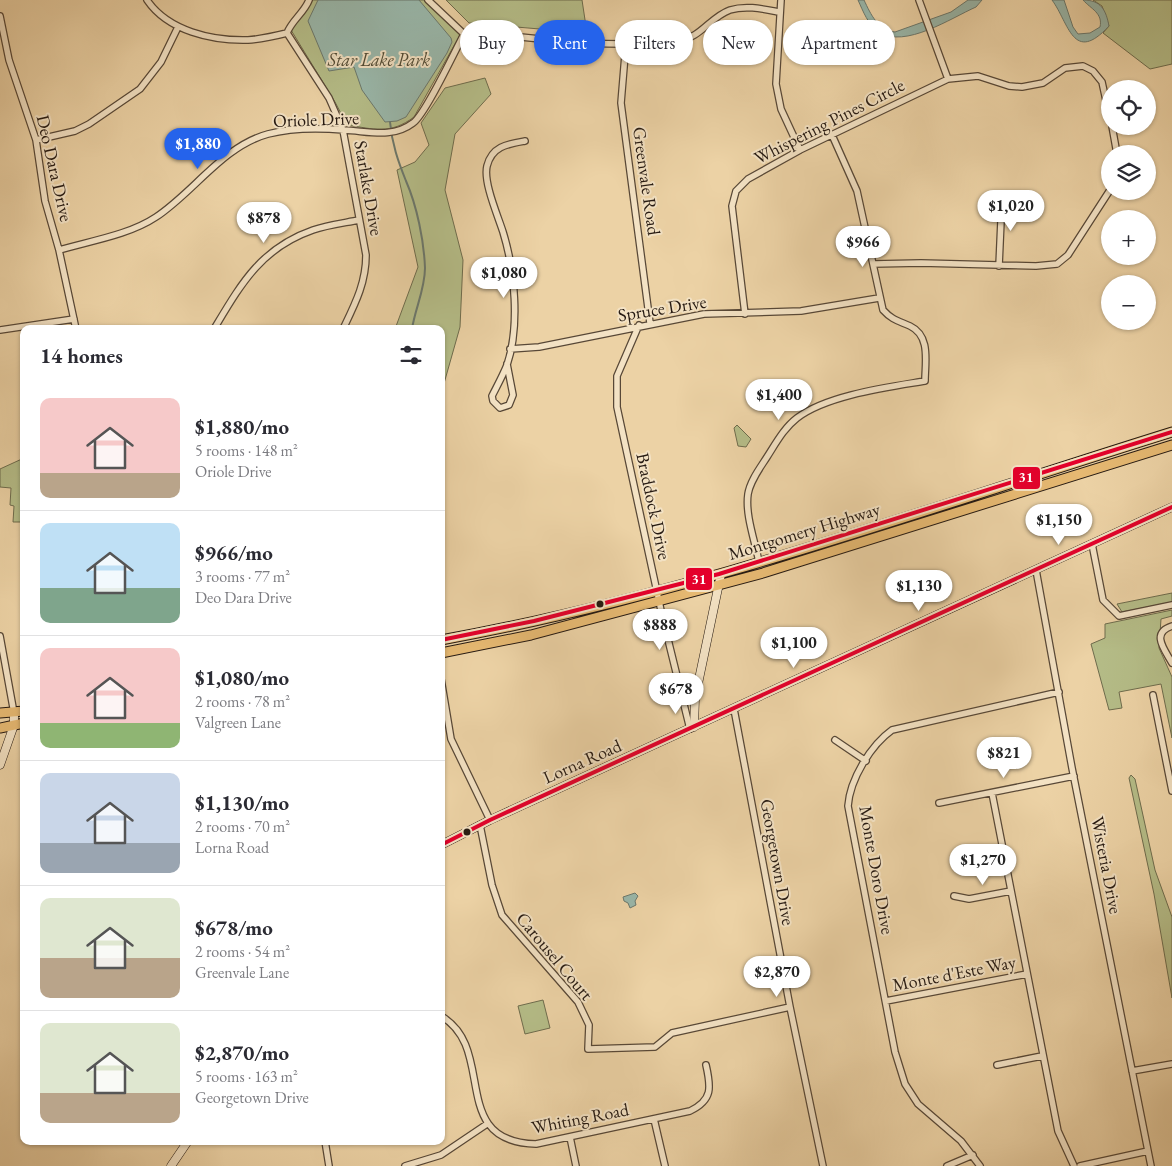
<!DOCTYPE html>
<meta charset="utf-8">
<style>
body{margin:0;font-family:"EB Garamond",serif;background:#f7f7f7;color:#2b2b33;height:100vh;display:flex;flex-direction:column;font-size:19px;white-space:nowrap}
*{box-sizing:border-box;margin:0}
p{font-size:16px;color:#7c7c81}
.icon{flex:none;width:28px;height:28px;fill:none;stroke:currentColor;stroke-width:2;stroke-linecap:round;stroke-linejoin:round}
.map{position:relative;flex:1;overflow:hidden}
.details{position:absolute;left:20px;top:325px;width:425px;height:820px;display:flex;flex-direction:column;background:#fff;border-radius:10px;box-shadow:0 1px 4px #0004}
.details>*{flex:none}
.top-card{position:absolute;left:460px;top:20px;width:475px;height:45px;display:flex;gap:10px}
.tools{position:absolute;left:1101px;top:80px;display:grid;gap:10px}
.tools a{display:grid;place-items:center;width:55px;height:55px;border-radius:50%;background:#fff;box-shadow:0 1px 4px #0004;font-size:25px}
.price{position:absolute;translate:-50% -42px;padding:0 11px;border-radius:18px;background:#fff;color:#222;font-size:16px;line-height:32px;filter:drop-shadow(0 1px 2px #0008)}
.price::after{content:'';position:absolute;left:50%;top:30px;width:15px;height:11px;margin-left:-8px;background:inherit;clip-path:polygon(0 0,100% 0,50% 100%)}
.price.current{background:#2563eb;color:#fff}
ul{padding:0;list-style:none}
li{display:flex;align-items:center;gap:15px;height:125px;padding:0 20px}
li+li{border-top:1px solid #e1e1e2}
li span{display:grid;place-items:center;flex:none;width:140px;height:100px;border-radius:10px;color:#555}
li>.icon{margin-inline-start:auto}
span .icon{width:60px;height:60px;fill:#fffc;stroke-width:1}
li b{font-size:21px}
h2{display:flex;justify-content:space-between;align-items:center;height:60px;padding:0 20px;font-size:21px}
.tag{padding:0 18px;border-radius:22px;background:#fff;box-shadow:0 1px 4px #0004;font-size:18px;line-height:45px}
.tag.current{background:#2563eb;color:#fff}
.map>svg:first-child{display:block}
</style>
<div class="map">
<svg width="1172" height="1166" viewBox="0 0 1172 1166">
<rect width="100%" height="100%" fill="#ecd2a5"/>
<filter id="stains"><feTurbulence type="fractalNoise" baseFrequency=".004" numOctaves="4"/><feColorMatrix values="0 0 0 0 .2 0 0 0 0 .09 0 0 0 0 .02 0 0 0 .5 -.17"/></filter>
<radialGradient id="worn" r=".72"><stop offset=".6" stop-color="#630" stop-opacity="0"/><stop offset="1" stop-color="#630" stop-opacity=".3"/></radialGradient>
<path fill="#b5bd88" stroke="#6e6c4d" d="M312 0H425L460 35 414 117C390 135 374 129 347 125L335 102 291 30Z
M446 0H582L587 33 469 23Z
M1093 0H1172V64L1150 69 1103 33 1109 26 1102 6Z
M485 78 491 94 455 134 445 190 463 260 460 327 441 394V329H395L418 267 397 170 415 162 429 145 421 123 445 88Z
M737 425 751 439 746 447 738 446 734 428Z
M24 458V522H13L14 506 10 505 11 488 0 487V469Z
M1172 593V602L1122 612 1117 604Z
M1172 610V616L1161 619 1159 648 1172 677V738L1161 684 1119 692 1122 708 1109 710 1091 644 1105 638V624Z
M1131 775 1135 779 1155 870 1172 917V998L1154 894 1129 778Z
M543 1000 550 1028 525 1034 518 1006Z"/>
<path fill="#99b7aa" stroke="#6b786d" d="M318 0H419L451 38 452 42 447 53 406 117 397 121 385 122 362 90 354 67 329 71 308 21Z
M858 0H864C871 15 878 30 895 32L951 12 968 0H982L976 7C951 18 905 49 879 32 868 25 863 11 858 0Z
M1052 0H1064L1073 27 1078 34 1090 33 1100 27C1103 13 1091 9 1083 0 1101 0 1106 10 1109 26 1073 65 1069 23 1052 0Z
M635 893 638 896 635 901 636 905 630 908 628 903 624 901 623 897Z"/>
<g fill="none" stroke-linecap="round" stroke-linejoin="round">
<path stroke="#6b786d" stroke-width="2" d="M390 122C392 144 398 161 406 181 417 206 424 241 425 268 425 289 415 309 412 329"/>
<g stroke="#584837" stroke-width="8">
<path id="street" d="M147 0C168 31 212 41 248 40 261 39 275 36 287 33
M428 0 464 34
M781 0 776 84 781 109 800 150
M919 0 948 79
M0 16 9 60 36 140 45 201 59 250 76 329
M287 33 329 98 343 130 366 255C366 283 355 304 343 329
M287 33C292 20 304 13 309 0
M464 34 472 32C540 39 610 49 678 41 701 38 710 17 730 10 746 5 763 9 779 12
M626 43 621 103 650 323
M1112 126 1117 154
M36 140 75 131 89 124 140 89 161 62 178 27
M59 250C90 241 129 235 156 217 194 192 223 146 268 134 291 128 320 128 344 130 368 131 392 139 413 123 425 115 455 51 464 34
M873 264 921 263 1036 266 1057 264 1068 255 1110 190
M999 266 1002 198
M745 314 732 206 736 191 748 179 800 150 948 79 978 76 1009 86 1022 87 1043 83 1065 68 1083 66 1093 71 1102 82 1110 119
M639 325 617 376V407L662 615 690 729
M214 329C241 284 261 248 313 230 327 225 344 223 359 220
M0 330 74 319
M510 349 539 347 704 314 801 311 879 298
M507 364 513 395 509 405 500 408 493 401 492 396C497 386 503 375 507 365 520 326 515 271 503 232 498 216 483 182 487 166 492 146 508 144 525 141
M1092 544 1103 600 1119 616 1172 605
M759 562C755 541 745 515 748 494 750 481 760 468 767 457 776 443 784 428 797 418 827 395 889 387 925 381 925 362 931 336 910 326 899 321 892 320 883 310L857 191 832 135
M1036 570 1072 768 1151 1166
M1172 626C1150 633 1165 650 1172 663
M0 636 14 713
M441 679 451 739 490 820
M1153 695 1172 791
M734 709 790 1007 823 1166
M835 740 866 761
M992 793 1058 1131 1074 1166
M939 803 1074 776
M480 825 492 885 502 915 578 1002 589 1025 588 1049 655 1047 672 1033 790 1007
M954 896 969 899 1011 891
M886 1001 1027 974
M441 1016C498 1049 447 1142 536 1144L690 1111C713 1100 711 1087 706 1065
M997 1065 1042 1056
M1132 1071 1172 1064
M654 1119 665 1166
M570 1137 576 1166
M325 1141 329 1166
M405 1166 441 1155 487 1124
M947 1166 973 1155
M980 1166 961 1141 918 1104 905 1084 895 1052 848 806C850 779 871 745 892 730L1059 692
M1080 1166 1148 1151"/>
</g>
<g stroke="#261a12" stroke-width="9">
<path id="secondary" d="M694 727 695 698 721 574
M0 765 14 725V713
M441 845 490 820 1172 507
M171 1166 188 1141"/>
</g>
<g stroke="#261a12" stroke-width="11">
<path id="primary" d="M441 640C691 595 931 507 1172 432
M441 653 531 635 763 573 1172 445
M0 713 24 711
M0 728 24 723"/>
</g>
<use href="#street" stroke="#f3e2c4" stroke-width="5.5"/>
<use href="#secondary" stroke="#f3e2c4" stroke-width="8"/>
<use href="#primary" stroke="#e6b972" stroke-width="9"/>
<g stroke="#f3e2c4" stroke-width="8">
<path id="bus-1" d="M441 640 534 621 719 574 1172 432
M441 845 490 820 1172 507"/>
</g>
<use href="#bus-1" stroke="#e4002b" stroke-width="4"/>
</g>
<g fill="#261a12" stroke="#f3e2c4" stroke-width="2">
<circle cx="600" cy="604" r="4.5"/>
<circle cx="467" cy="832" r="4.5"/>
</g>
<g text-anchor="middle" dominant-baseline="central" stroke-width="4" stroke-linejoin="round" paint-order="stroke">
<g font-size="18" font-style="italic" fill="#514b35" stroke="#f3e2c4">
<text x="379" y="59">Star Lake Park</text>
</g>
<g font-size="18" fill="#261a12" stroke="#f3e2c4">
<text transform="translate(316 119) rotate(-2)">Oriole Drive</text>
<text transform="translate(829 121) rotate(-27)">Whispering Pines Circle</text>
<text transform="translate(55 168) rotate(77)">Deo Dara Drive</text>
<text transform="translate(647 181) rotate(82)">Greenvale Road</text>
<text transform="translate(369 188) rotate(80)">Starlake Drive</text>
<text transform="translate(662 308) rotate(-9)">Spruce Drive</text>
<text transform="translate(654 506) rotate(78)">Braddock Drive</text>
<text transform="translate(804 531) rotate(-17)">Montgomery Highway</text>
<text transform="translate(582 761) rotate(-24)">Lorna Road</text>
<text transform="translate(778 862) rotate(80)">Georgetown Drive</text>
<text transform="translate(1107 865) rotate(79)">Wisteria Drive</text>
<text transform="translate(877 870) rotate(80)">Monte Doro Drive</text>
<text transform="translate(555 956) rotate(50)">Carousel Court</text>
<text transform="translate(954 973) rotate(-11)">Monte d'Este Way</text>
<text transform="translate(580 1118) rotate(-11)">Whiting Road</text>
</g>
</g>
<g stroke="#f3e2c4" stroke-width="2">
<rect x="1012" y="466" width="29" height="24" rx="5" fill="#e4002b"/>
<rect x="685" y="567" width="28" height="24" rx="5" fill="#e4002b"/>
</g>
<g font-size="14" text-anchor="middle" font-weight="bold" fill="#fff">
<text x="1026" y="482">31</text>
<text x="699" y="584">31</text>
</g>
<rect width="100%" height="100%" filter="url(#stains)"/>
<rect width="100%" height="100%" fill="url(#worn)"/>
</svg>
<div class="tools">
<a><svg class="icon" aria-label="locate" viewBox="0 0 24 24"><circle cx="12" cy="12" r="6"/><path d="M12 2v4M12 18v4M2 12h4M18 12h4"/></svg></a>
<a><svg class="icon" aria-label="layers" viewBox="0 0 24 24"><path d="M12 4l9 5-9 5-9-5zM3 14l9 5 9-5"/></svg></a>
<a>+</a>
<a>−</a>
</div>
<b class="price current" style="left:198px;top:170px">$1,880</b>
<b class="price" style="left:1011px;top:232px">$1,020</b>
<b class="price" style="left:264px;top:244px">$878</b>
<b class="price" style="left:863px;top:268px">$966</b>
<b class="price" style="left:504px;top:299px">$1,080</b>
<b class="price" style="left:779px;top:421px">$1,400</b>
<b class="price" style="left:1059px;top:546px">$1,150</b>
<b class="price" style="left:919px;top:612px">$1,130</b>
<b class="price" style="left:660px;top:651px">$888</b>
<b class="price" style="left:794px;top:669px">$1,100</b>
<b class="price" style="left:676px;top:715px">$678</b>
<b class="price" style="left:1004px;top:779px">$821</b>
<b class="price" style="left:983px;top:886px">$1,270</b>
<b class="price" style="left:777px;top:998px">$2,870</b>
<div class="top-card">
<a class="tag">Buy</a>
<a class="tag current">Rent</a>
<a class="tag">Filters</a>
<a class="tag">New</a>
<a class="tag">Apartment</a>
</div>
<section class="details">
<h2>14 homes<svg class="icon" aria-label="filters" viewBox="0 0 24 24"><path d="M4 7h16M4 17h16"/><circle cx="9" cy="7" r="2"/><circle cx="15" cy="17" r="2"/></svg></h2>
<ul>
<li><span style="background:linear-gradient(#f6c9c9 75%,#b9a48a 0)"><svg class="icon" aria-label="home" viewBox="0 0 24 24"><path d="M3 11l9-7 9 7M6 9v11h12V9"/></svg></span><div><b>$1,880/mo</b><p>5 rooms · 148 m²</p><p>Oriole Drive</p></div></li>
<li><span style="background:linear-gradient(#bfe0f5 65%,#7fa58c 0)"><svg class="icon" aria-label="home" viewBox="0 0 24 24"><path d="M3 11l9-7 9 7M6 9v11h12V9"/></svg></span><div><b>$966/mo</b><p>3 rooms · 77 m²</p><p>Deo Dara Drive</p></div></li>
<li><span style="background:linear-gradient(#f6c9c9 75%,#8fb573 0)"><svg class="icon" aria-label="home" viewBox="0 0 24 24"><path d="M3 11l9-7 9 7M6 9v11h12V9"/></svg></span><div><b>$1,080/mo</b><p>2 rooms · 78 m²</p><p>Valgreen Lane</p></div></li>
<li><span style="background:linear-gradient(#c9d6e8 70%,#9aa5b1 0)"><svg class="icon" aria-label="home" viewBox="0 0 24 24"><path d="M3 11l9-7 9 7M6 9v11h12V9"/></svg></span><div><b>$1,130/mo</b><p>2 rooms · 70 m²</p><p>Lorna Road</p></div></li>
<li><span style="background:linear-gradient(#dfe7d0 60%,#b9a48a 0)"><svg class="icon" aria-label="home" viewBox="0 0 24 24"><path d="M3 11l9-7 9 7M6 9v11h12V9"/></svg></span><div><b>$678/mo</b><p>2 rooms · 54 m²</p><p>Greenvale Lane</p></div></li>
<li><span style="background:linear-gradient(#dfe7d0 70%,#b9a48a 0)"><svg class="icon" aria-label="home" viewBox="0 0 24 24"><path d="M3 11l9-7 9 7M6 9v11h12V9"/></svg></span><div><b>$2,870/mo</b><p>5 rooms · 163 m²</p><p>Georgetown Drive</p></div></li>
</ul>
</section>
</div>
